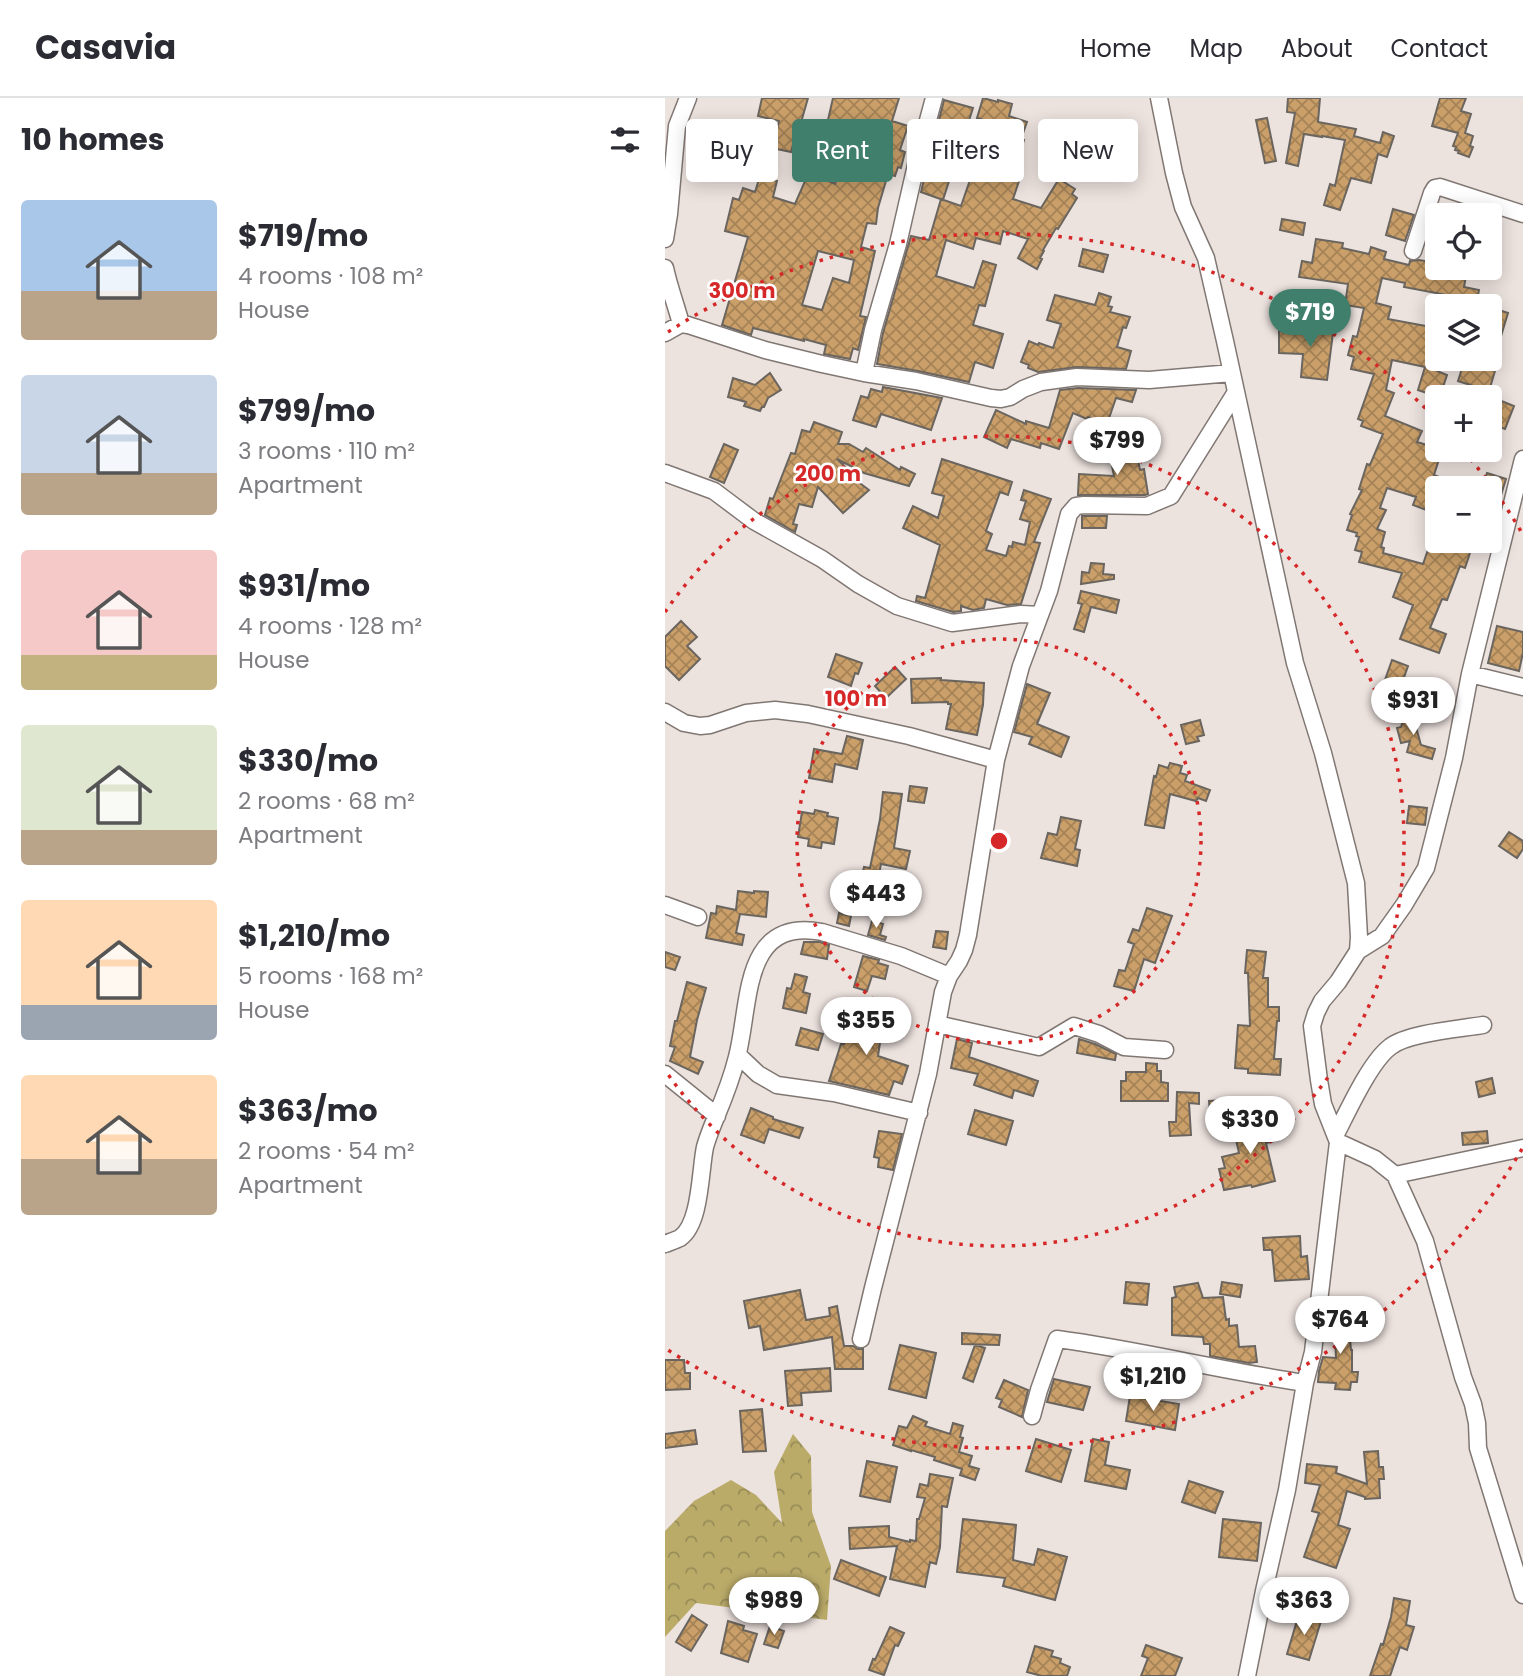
<!DOCTYPE html>
<meta charset="utf-8">
<style>
body{margin:0;font-family:Poppins,sans-serif;background:#f7f7f7;color:#2b2b33;height:100vh;display:flex;flex-direction:column;font-size:26px;white-space:nowrap}
*{box-sizing:border-box;margin:0}
p{font-size:23px;color:#7c7c81}
.icon{flex:none;width:38px;height:38px;fill:none;stroke:currentColor;stroke-width:2;stroke-linecap:round;stroke-linejoin:round}
.map{position:relative;flex:1;overflow:hidden}
.drawer{display:flex;flex-direction:column;background:#fff;width:665px}
.drawer>*{flex:none}
.guide{position:absolute;left:21px;top:21px;width:665px;height:63px;display:flex;gap:14px}
.tools{position:absolute;left:760px;top:105px;display:grid;gap:14px}
.tools a{display:grid;place-items:center;width:77px;height:77px;border-radius:7px;background:#fff;box-shadow:0 4px 18px #0003;font-size:35px}
.price{position:absolute;translate:-50% -60px;padding:0 16px;border-radius:24px;background:#fff;color:#222;font-size:23px;line-height:46px;filter:drop-shadow(0 2px 4px #0008)}
.price::after{content:'';position:absolute;left:50%;top:42px;width:21px;height:16px;margin-left:-10px;background:inherit;clip-path:polygon(0 0,100% 0,50% 100%)}
.price.selected{background:#417f6d;color:#fff}
ul{padding:0;list-style:none}
li{display:flex;align-items:center;gap:21px;height:175px;padding:0 21px}
li span{display:grid;place-items:center;flex:none;width:196px;height:140px;border-radius:7px;color:#555}
li>.icon{margin-inline-start:auto}
span .icon{width:84px;height:84px;fill:#fffc;stroke-width:1}
li b{font-size:30px}
h2{display:flex;justify-content:space-between;align-items:center;height:84px;padding:0 21px;font-size:30px}
.pill{padding:0 24px;border-radius:7px;background:#fff;box-shadow:0 4px 18px #0003;font-size:24px;line-height:63px}
.pill.selected{background:#417f6d;color:#fff}
header{display:flex;align-items:center;gap:42px;box-sizing:border-box;height:98px;padding:0 35px;background:#fff;border-bottom:2px solid #e1e1e2}
header strong{font-size:33px}
nav{display:flex;gap:38px;margin-inline-start:auto;font-size:24px}
main{display:flex;flex:1;min-height:0}
.map>svg:first-child{display:block}
</style>
<header>
<strong>Casavia</strong>
<nav><a>Home</a><a>Map</a><a>About</a><a>Contact</a></nav>
</header>
<main>
<section class="drawer">
<h2>10 homes<svg class="icon" aria-label="filters" viewBox="0 0 24 24"><path d="M4 7h16M4 17h16"/><circle cx="9" cy="7" r="2"/><circle cx="15" cy="17" r="2"/></svg></h2>
<ul>
<li><span style="background:linear-gradient(#a9c7e8 65%,#b9a48a 0)"><svg class="icon" aria-label="home" viewBox="0 0 24 24"><path d="M3 11l9-7 9 7M6 9v11h12V9"/></svg></span><div><b>$719/mo</b><p>4 rooms · 108 m²</p><p>House</p></div></li>
<li><span style="background:linear-gradient(#c9d6e8 70%,#b9a48a 0)"><svg class="icon" aria-label="home" viewBox="0 0 24 24"><path d="M3 11l9-7 9 7M6 9v11h12V9"/></svg></span><div><b>$799/mo</b><p>3 rooms · 110 m²</p><p>Apartment</p></div></li>
<li><span style="background:linear-gradient(#f6c9c9 75%,#c2b280 0)"><svg class="icon" aria-label="home" viewBox="0 0 24 24"><path d="M3 11l9-7 9 7M6 9v11h12V9"/></svg></span><div><b>$931/mo</b><p>4 rooms · 128 m²</p><p>House</p></div></li>
<li><span style="background:linear-gradient(#dfe7d0 75%,#b9a48a 0)"><svg class="icon" aria-label="home" viewBox="0 0 24 24"><path d="M3 11l9-7 9 7M6 9v11h12V9"/></svg></span><div><b>$330/mo</b><p>2 rooms · 68 m²</p><p>Apartment</p></div></li>
<li><span style="background:linear-gradient(#ffd9b3 75%,#9aa5b1 0)"><svg class="icon" aria-label="home" viewBox="0 0 24 24"><path d="M3 11l9-7 9 7M6 9v11h12V9"/></svg></span><div><b>$1,210/mo</b><p>5 rooms · 168 m²</p><p>House</p></div></li>
<li><span style="background:linear-gradient(#ffd9b3 60%,#b9a48a 0)"><svg class="icon" aria-label="home" viewBox="0 0 24 24"><path d="M3 11l9-7 9 7M6 9v11h12V9"/></svg></span><div><b>$363/mo</b><p>2 rooms · 54 m²</p><p>Apartment</p></div></li>
</ul>
</section>
<div class="map">
<svg width="858" height="1578" viewBox="0 0 858 1578">
<defs>
<pattern id="forest-crowns" width="20" height="18" patternUnits="userSpaceOnUse" patternTransform="scale(1.75)"><rect width="20" height="18" fill="#baab69"/><path d="M2 6a3 3 0 1 1 6 0M12 15a3 3 0 1 1 6 0" fill="none" stroke="#988c57"/></pattern>
<pattern id="building-cross-hatch" width="8" height="8" patternUnits="userSpaceOnUse" patternTransform="scale(1.75)"><rect width="8" height="8" fill="#ca9f69"/><path d="M0 0l8 8M0 8l8-8" fill="none" stroke="#a58357"/></pattern>
</defs>
<rect width="100%" height="100%" fill="#ece2de"/>
<path fill="url(#forest-crowns)" d="M128 1336 146 1358 147 1414 166 1468 162 1522 31 1505 0 1539V1433L29 1403 66 1382 91 1397 117 1425 109 1374Z"/>
<path fill="url(#building-cross-hatch)" stroke="#6a655e" stroke-width="2" fill-rule="evenodd" d="M97 0H143L135 28H133L126 54 107 50 114 23 93 18Z
M168 0H234L227 23 243 28 235 52 240 54 236 70 233 69 230 78 223 76 213 110 211 126 202 125 196 149 210 153 195 218 201 219 193 252 188 250 185 261 159 256 161 247 139 241V243L88 230 86 237 57 227 83 139 60 133 68 100 74 102 78 90 90 94 95 78 112 83 108 99 130 106 144 74 170 86 175 74 189 79 198 56 161 44 169 23 163 22ZM153 153 189 162 184 185 168 180 157 212 137 207Z
M318 0 333 4V2L347 6 344 18 362 24 356 41 359 42 349 74 356 77 348 101 376 110 394 81 410 91 407 96 412 100 393 131 391 130 378 152 379 153 375 160 377 161 372 171 353 160 363 141 338 133 335 146 311 140 308 151 281 142 271 178 309 190 318 163 331 167 320 208 314 207 308 227 338 236 328 270 310 264 304 284 253 273 212 266 218 235 246 138 264 142 276 101 296 108 325 24 312 20Z
M623 0H655L653 24 691 31 689 38 715 45 718 34 729 38 722 59 713 56 706 85 686 80 675 112 659 107 665 86 670 88 680 42 657 38V39L639 36 633 68 621 65 630 15 622 14Z
M775 0H801L796 13 806 16 800 35 808 38 805 48 808 49 804 59 793 55 794 53 790 52 791 49 788 48 793 35 767 28Z
M279 2 308 10 299 38 297 37 289 61H291L278 102 256 94 263 64 274 30H272Z
M602 20 611 63 600 65 591 22Z
M728 111 749 117 740 143 721 137Z
M617 121 640 125 638 137 615 132Z
M651 141 678 145 677 150 704 156 706 149 721 154 719 161 744 167 745 163 754 162 772 165V170H783L802 173 799 189 814 192 811 208H785L787 198 739 189 740 185 717 180 711 205 726 209 723 221 772 230V261H776L772 273 782 277 775 298 765 295V296L753 292 760 269 727 262 721 292 729 295 720 318 757 333 752 344 772 350V352H777L769 377 779 381 775 390H772V416L748 407 751 399 722 390 715 410 721 412 712 431 720 434 716 449 719 450 718 455 758 466 766 443H809L800 470 795 468 782 502 777 501 765 530 781 536 774 555 735 541 748 507 728 499 737 475 694 464 697 454 690 452 694 439 691 438 692 435 682 432 687 417 685 416 697 392 694 391 702 366 705 367 718 336 696 328 698 323 693 321 709 276 686 271 689 259 683 257 688 238 692 239 699 210 680 207 683 186 634 179 637 163 647 165Z
M418 151 443 157 438 174 414 168Z
M434 195 446 199 443 208 447 209 445 214 465 219 461 230 458 229 452 249 466 253 461 271 412 269 373 274 363 270 364 267 356 264 364 243 373 247 374 245 388 250 396 226 382 222 390 197 430 207Z
M824 209 843 215 827 268H824V265L823 271 830 273 824 293 793 283 800 261H824Z
M643 224 669 227 662 282 636 279 638 256 614 255V233L642 234Z
M105 275 116 292 103 300 99 309H97L95 313 79 308 81 304 63 299 68 280 90 287Z
M218 289 277 300 266 332 216 316 211 329 188 322 196 298 203 300 206 291 217 294Z
M413 290 471 292 467 304 451 300 442 326 423 319 422 321 408 315 394 351 376 345 375 350 346 341 342 350 319 339 331 312 361 326V323L384 330 395 292Z
M824 298 849 308 840 331 824 325Z
M149 324 177 334 173 346H184L198 354 201 350 235 372 236 369 250 376 244 388 199 375 172 361 193 381 192 383 204 392 178 415 153 389 147 409 134 406 128 426 132 427 130 434 100 417 105 400 108 401 126 355 130 356 137 332 145 334Z
M59 346 73 352 59 385 45 379Z
M470 348 475 372 479 371 483 396 480 397H413L414 376 449 378 444 353Z
M277 361 347 384 343 397 335 394 321 433 327 436 321 452 341 458 344 448 347 449 348 444 360 447 365 424 355 421 361 403 356 402 359 392 386 401 369 444 375 445 356 506 342 507 321 501 319 510 308 512 296 508V513L288 514 251 503 252 498 260 500 275 447 238 430 248 408 273 420 279 398 267 395Z
M822 375 841 381 827 426H824V390H817Z
M417 418H442L441 430H417Z
M426 465 439 466 438 476 449 477V481L416 486 417 474 424 475Z
M416 493 454 502 451 515 426 509 419 534 409 531 417 506 413 505Z
M16 523 32 539 22 548 35 561 14 582 0 568V539Z
M832 528 858 534V555L854 573 823 565Z
M171 556 197 565 193 576 190 575 186 588 163 579Z
M727 562 743 568 736 588 720 582Z
M230 569 241 581 221 600 210 588Z
M276 580V582L319 585 318 607 312 637 281 631 286 606H283V604L247 605 246 581Z
M362 586 385 595 372 626 404 639 396 659 364 646 367 639 349 634Z
M744 604 756 647 770 651 767 661 742 654 745 643 736 645 732 630 736 629Z
M535 622 539 637 532 639 534 643 521 646 516 627Z
M182 638 198 642 192 671 170 666 167 684 144 680 149 651 177 656Z
M505 665 517 668 515 675 522 677 520 683 545 692 541 703 533 700 531 703 505 696 499 730 480 727 489 678 491 679 494 667 503 670Z
M245 688 262 690 259 705 243 703Z
M218 694 237 696 229 750 245 753 241 771 216 766 212 786 196 783 199 769 205 770 215 721Z
M744 708 762 710 760 727 742 725Z
M150 712 163 715 162 718 173 720 169 746 157 744 156 750 143 748 144 741 133 739 137 714 149 716Z
M396 719 416 723 410 751 415 752 412 768 376 760 383 735 392 737Z
M844 734 858 743V751L852 760 834 748Z
M73 793 89 795V793L103 794 101 819 75 816 71 835 79 837 77 847 41 840 46 815 51 816 52 808 71 812Z
M482 810 507 818 490 865 479 861 469 893 449 888 454 872 460 873 469 846 463 844 468 831 474 833Z
M174 815 186 818 184 828 172 825Z
M207 823 218 826 215 837 221 839 220 842 203 837Z
M271 833 283 834 281 851 268 849Z
M139 844H155L164 847 162 861 136 856Z
M582 852 601 854 598 880H603V909H614V923H612L609 961H616L615 977 583 975V971L570 970 573 927 585 928 583 875H580Z
M0 854 15 859 10 872 0 869Z
M198 858 214 862 213 865 223 868 220 881 207 878 202 893 189 889Z
M130 876 142 879 138 894 145 896 141 915 118 910 122 890 126 891Z
M22 884 41 890 32 922 25 959 38 964 33 976 5 963 10 949 5 948 10 923H12Z
M184 915 198 918V915L219 918 213 958 243 968 237 986 229 983 224 997 164 983 176 946H179Z
M136 930 158 936 153 952 131 947Z
M292 941 307 945 304 959 373 983 368 998 349 992 347 1000 309 987 313 976 286 970Z
M414 941 430 946 451 956 450 962 412 955Z
M481 965 492 966V973H496V984L503 985V1003H456V983H461V974H481Z
M827 980 830 995 814 999 811 984Z
M512 994 534 995V1006L524 1005 526 1037 505 1038 504 1024H511Z
M561 1002 562 1013 545 1015 544 1003Z
M86 1010 108 1019V1021L138 1030 134 1040 104 1031 99 1045 76 1037Z
M310 1012 348 1023 341 1047 303 1036Z
M609 1019 614 1042 601 1045 610 1083 587 1089 586 1087 559 1092 554 1071 560 1070 557 1059 574 1055 568 1028Z
M214 1033 237 1036 228 1072 213 1069 214 1060 209 1059Z
M822 1033 823 1045 798 1047 797 1035Z
M635 1138 636 1159 642 1158 644 1181 610 1183 607 1152H599L598 1140Z
M461 1184 484 1186 482 1207 459 1205Z
M557 1184 577 1187 575 1199 555 1196Z
M533 1185 538 1200 558 1199 561 1222 564 1221V1228L572 1227 574 1249 590 1248 592 1264 584 1265 545 1258V1246H539L538 1239 507 1237V1200L511 1199 509 1189Z
M135 1192 141 1222 165 1218 164 1210 172 1208 179 1248H188L193 1251H198V1271H170L167 1239 99 1252 95 1228 84 1230 79 1203Z
M685 1213 690 1228 684 1229 686 1252H687V1274H693L692 1284H686L685 1292 670 1291 671 1285 653 1284 654 1273 658 1259 671 1260 669 1216Z
M297 1235 335 1237 334 1247 297 1246Z
M235 1247 271 1255 261 1300 224 1291Z
M310 1247 320 1250 308 1284 298 1280Z
M0 1262H19L20 1275H25V1291L0 1292Z
M165 1270 166 1293 136 1295 137 1307 123 1308 120 1273Z
M389 1281 425 1289 418 1312 382 1304Z
M339 1282 363 1292 357 1319 334 1309 337 1302 331 1300Z
M465 1298 514 1306 510 1332 461 1323Z
M97 1311 101 1353 78 1354 75 1313Z
M248 1318 262 1324 260 1328 285 1336 288 1325 298 1328 295 1339 298 1340 294 1354 307 1358 304 1368 314 1371 310 1382 295 1377 297 1371 269 1362 270 1359 246 1352V1353L228 1347 234 1328 242 1330Z
M30 1332 32 1346 0 1350V1336Z
M371 1341 406 1352 396 1384 361 1373Z
M428 1341 444 1344 440 1367 465 1372 461 1391 420 1383Z
M713 1353 714 1369H718L719 1381H714L715 1400 700 1401V1399L682 1393 673 1427 685 1431 671 1470 639 1459 654 1415 647 1413 655 1387 640 1385 642 1366 672 1369 671 1375 702 1386 699 1354Z
M202 1363 232 1369 225 1404 195 1398Z
M265 1376 288 1380 282 1409 277 1408 275 1449 271 1466 265 1464 260 1489 225 1481 232 1448 185 1451 184 1430 224 1428V1439L245 1444V1442L251 1443 252 1421H254L260 1400 252 1399 255 1386 263 1388Z
M524 1383 558 1394 550 1415 517 1404Z
M298 1421 351 1427 348 1462 369 1467 373 1451 402 1459 390 1502 338 1488 340 1480 292 1474Z
M558 1421 596 1425 592 1463 554 1459Z
M176 1462 221 1479 214 1498 169 1481Z
M729 1500 745 1503 741 1527 749 1529 742 1552 735 1549 725 1578H705L716 1546 718 1547 726 1519Z
M634 1516 656 1523 644 1562 622 1556Z
M27 1517 42 1527 26 1553 11 1544Z
M63 1523 79 1528 78 1532 92 1536 83 1564 56 1555Z
M105 1528 119 1533 113 1550 99 1546Z
M225 1529 239 1535 233 1548 230 1547 219 1577 204 1572 208 1561 210 1562Z
M481 1547 517 1560 510 1578H476L483 1560 477 1558Z
M370 1548 388 1553 386 1558 396 1561 395 1565 405 1569 402 1578H377L362 1574Z"/>
<g fill="none" stroke-linecap="round" stroke-linejoin="round">
<g stroke="#807773" stroke-width="19">
<path id="minor" d="M494 0 509 75 518 109 541 160 560 243 630 565 658 655 691 785 694 839 693 853 673 884 657 903 651 915 647 928 654 982 658 1006 673 1044 710 1061 730 1077 760 1143 798 1279 808 1306 812 1325 813 1350 858 1497
M0 141 4 116 12 28 23 0
M748 153 767 95 770 90 775 89 858 116
M0 170C4 189 11 207 16 226
M0 235 16 226 23 227 100 252 157 266 199 275 251 283 326 300 336 301 345 299 358 291 376 284 412 279 484 282 567 275
M199 275 208 232 233 146 251 67 269 0
M0 375 49 393 89 423 157 461 193 486 232 508 287 525 356 516 375 517
M805 576 858 589
M0 614 19 625 35 628 45 627 81 615 110 612 143 616 244 638 331 662
M0 807 33 819
M693 853 717 838 739 807 761 770 789 660 805 576 858 361
M272 926 374 949 409 928 434 936 459 949 500 952
M73 957 93 976 112 987 169 995 254 1015
M0 976 52 1018
M671 1036C683 1013 705 964 725 949 742 935 795 931 818 927
M730 1077 858 1050
M0 1146C5 1144 11 1142 15 1140 36 1126 35 1072 40 1049 43 1038 47 1029 51 1019 59 1000 67 979 72 959 86 906 76 819 157 834L236 858 284 878
M196 1241 208 1190 263 976 278 894 284 878 294 863 299 852 303 837 331 662 356 568 384 493 404 416 411 408 419 407 482 408 506 398 571 294
M367 1318 374 1292 392 1241C475 1252 557 1273 640 1285
M582 1578 599 1493 622 1392 640 1285 648 1254 673 1044"/>
</g>
<use href="#minor" stroke="#fff" stroke-width="16"/>
</g>
<g fill="none" stroke="#d62828" stroke-width="3.5" stroke-dasharray="3.5 7">
<circle cx="334" cy="743" r="202"/>
<path d="M0 514A405 405 0 1 1 0 972"/>
<path d="M857 1051A607 607 0 0 1 3 1252M3 234A607 607 0 0 1 771 321M799 353A607 607 0 0 1 857 435"/>
</g>
<circle cx="334" cy="743" r="10" fill="#d62828" stroke="#fff" stroke-width="3.5"/>
<g font-size="21" text-anchor="middle" font-weight="bold" fill="#d62828" stroke="#fff" stroke-width="5" stroke-linejoin="round" paint-order="stroke">
<text x="77" y="200">300 m</text>
<text x="163" y="383">200 m</text>
<text x="191" y="608">100 m</text>
</g>
</svg>
<div class="tools">
<a><svg class="icon" aria-label="locate" viewBox="0 0 24 24"><circle cx="12" cy="12" r="6"/><path d="M12 2v4M12 18v4M2 12h4M18 12h4"/></svg></a>
<a><svg class="icon" aria-label="layers" viewBox="0 0 24 24"><path d="M12 4l9 5-9 5-9-5zM3 14l9 5 9-5"/></svg></a>
<a>+</a>
<a>−</a>
</div>
<b class="price selected" style="left:645px;top:251px">$719</b>
<b class="price" style="left:452px;top:379px">$799</b>
<b class="price" style="left:748px;top:639px">$931</b>
<b class="price" style="left:211px;top:832px">$443</b>
<b class="price" style="left:201px;top:959px">$355</b>
<b class="price" style="left:585px;top:1058px">$330</b>
<b class="price" style="left:675px;top:1258px">$764</b>
<b class="price" style="left:488px;top:1315px">$1,210</b>
<b class="price" style="left:109px;top:1539px">$989</b>
<b class="price" style="left:639px;top:1539px">$363</b>
<div class="guide">
<a class="pill">Buy</a>
<a class="pill selected">Rent</a>
<a class="pill">Filters</a>
<a class="pill">New</a>
</div>
</div>
</main>
